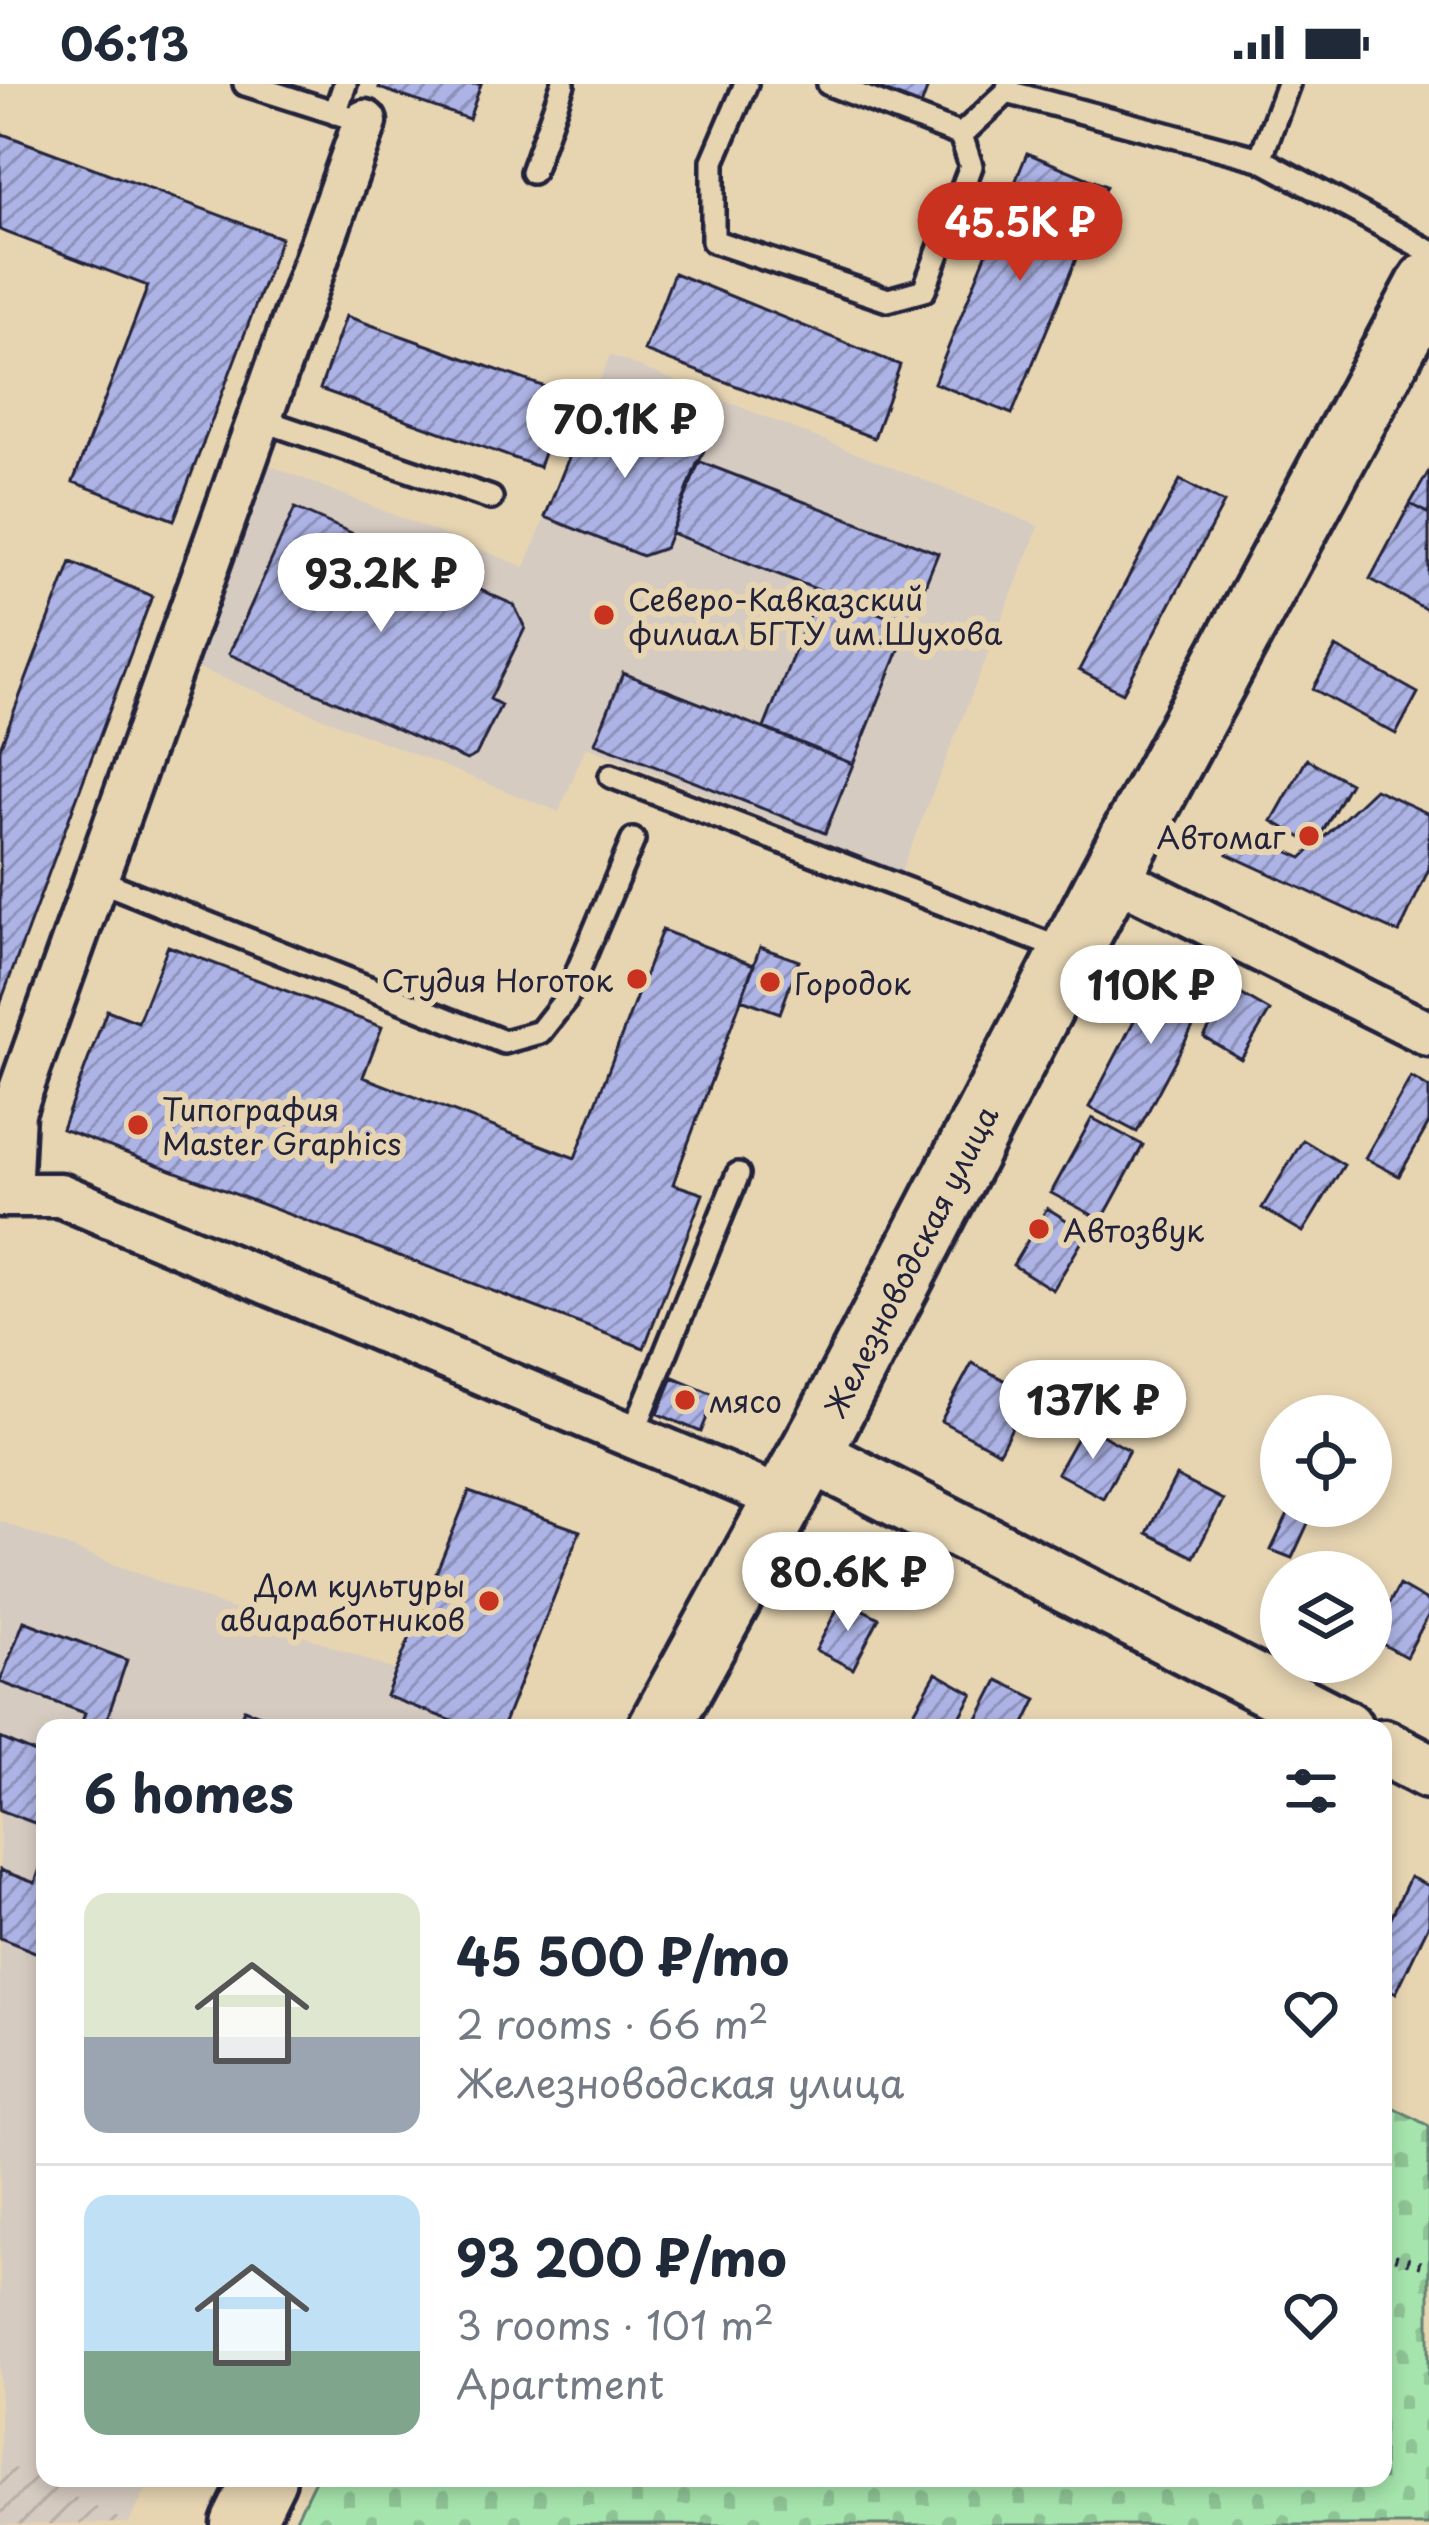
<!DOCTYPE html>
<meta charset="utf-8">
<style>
body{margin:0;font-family:"Playpen Sans",sans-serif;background:#f2f2f3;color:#1f2937;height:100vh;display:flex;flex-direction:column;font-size:45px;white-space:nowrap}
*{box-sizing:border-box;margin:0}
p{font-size:39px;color:#747a83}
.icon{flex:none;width:66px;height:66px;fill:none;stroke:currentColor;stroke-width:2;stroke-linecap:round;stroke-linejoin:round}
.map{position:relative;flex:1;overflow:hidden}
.side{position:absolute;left:36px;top:1635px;width:1356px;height:768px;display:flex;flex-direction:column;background:#fff;border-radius:24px;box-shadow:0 6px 18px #0003}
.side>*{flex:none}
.buttons{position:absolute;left:1260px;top:1311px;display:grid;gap:24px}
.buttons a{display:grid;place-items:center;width:132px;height:132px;border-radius:50%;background:#fff;box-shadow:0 6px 18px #0003;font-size:60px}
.price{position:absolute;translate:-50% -102px;padding:0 27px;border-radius:42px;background:#fff;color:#222;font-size:39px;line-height:78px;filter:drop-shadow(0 3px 6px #0008)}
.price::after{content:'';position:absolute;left:50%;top:72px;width:36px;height:27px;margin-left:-18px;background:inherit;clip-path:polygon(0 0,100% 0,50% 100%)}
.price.active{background:#c8321e;color:#fff}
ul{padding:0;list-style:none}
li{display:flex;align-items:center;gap:36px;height:300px;padding:0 48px}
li+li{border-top:3px solid #e0e1e3}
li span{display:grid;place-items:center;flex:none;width:336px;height:240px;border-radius:24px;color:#555}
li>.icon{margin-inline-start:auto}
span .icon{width:144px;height:144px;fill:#fffc;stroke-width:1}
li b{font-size:51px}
h2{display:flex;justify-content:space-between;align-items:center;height:144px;padding:0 48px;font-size:51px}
.status{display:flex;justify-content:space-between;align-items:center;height:84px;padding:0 60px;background:#fff;direction:ltr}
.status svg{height:33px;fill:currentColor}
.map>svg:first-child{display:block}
</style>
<div class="status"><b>06:13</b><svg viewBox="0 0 49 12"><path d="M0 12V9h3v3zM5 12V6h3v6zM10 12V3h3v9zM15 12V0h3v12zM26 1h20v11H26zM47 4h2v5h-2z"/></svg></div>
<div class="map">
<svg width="1429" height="2441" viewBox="0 0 1429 2441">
<defs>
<pattern id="industrial-furrows" width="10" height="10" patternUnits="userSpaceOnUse" patternTransform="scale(3)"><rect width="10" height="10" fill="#d6cbc1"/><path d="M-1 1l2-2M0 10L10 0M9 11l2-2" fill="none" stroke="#b7aea7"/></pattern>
<pattern id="cemetery-stones" width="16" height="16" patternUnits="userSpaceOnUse" patternTransform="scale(3)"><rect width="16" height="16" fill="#a5e4ac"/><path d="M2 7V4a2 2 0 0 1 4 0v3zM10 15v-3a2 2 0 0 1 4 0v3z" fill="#8ec395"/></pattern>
<pattern id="building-hatch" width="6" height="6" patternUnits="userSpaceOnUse" patternTransform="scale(3)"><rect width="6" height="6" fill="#adb3e4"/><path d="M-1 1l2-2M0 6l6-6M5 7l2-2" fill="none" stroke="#8c91ba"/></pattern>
</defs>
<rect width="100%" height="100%" fill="#e7d5b2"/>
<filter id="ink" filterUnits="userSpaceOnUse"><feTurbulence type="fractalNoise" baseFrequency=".00833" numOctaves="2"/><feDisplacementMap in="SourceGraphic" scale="24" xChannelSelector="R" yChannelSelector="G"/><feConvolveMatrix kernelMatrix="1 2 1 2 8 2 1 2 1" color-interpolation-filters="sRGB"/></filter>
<g filter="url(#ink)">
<path fill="#d6cbc1" d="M610 271 1039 442 901 788 586 663 559 728 185 579 264 379 525 483Z
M0 1437 397 1587 471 1644H45V2394H152L129 2439 0 2377Z"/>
<path fill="url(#industrial-furrows)" d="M0 2377 129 2439 0 2441Z"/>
<path fill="url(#cemetery-stones)" stroke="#648374" stroke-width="3" d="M1383 2018 1429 2042V2441H293L316 2394H1383Z"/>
<path fill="url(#building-hatch)" stroke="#22223b" stroke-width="3" d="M381 0H481L469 35 379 4Z
M840 0H929L917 33Z
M0 49 281 154 174 436 73 398 148 202 0 146Z
M1027 69 1106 102 1012 330 934 299Z
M674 189 900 281 874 354 644 267Z
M346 232 565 310 539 383 320 305Z
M592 316 706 361 665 464 642 472 545 433Z
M698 377 938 469 909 541 671 449Z
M1429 387V430L1410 420Z
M1180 396 1224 419 1123 609 1079 586Z
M1410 420 1429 430V527L1370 495Z
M295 424 514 521 525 544 490 615 501 621 476 671 467 676 229 570Z
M71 478 152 512 0 920V664Z
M819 506 909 541 853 680 764 644Z
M1336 563 1418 609 1396 650 1313 605Z
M623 589 853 680 825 749 595 659Z
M1307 675 1350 699 1315 761 1272 737Z
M1375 705 1429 730V785L1399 849 1227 770 1239 745 1302 774Z
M662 846 754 881 673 1100 703 1110 644 1264 62 1045 107 926 138 938 168 862 382 943 363 993 575 1074Z
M760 863 799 877 780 929 741 915Z
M1164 879 1213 905 1137 1048 1089 1023Z
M1232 905 1270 927 1241 975 1204 953Z
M1411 993 1429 1004V1039L1399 1092 1365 1074Z
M1092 1034 1143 1061 1102 1136 1051 1109Z
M1303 1056 1344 1081 1303 1148 1262 1124Z
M1047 1124 1087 1149 1053 1206 1013 1181Z
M972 1279 1030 1310 999 1368 941 1337Z
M673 1293 716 1311 701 1348 658 1330Z
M1084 1341 1129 1366 1103 1414 1057 1389Z
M1176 1392 1223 1416 1194 1473 1147 1449Z
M469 1408 580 1447 502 1644H471L386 1612Z
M1292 1422H1316L1292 1474 1271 1466Z
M1399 1501 1429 1518V1530L1406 1573 1371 1554Z
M842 1515 879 1534 853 1585 816 1566Z
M24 1537 127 1576 108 1632 137 1644H80L85 1629 0 1598Z
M936 1589 973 1610 954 1644H905Z
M998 1596 1037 1615 1023 1644H992L977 1637Z
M244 1625 294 1644H236Z
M0 1654 45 1673V1743L0 1726Z
M45 1770V1872L0 1854V1786L35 1799Z
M1410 1793 1429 1802V1840L1396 1909 1383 1902V1850Z"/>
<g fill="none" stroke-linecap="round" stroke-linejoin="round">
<g stroke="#22223b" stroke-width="30">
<path id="service" d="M245 0 365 38
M746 0 713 77V157L888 216 924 206 971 82 961 51 829 0
M1007 8 1260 75 1429 167
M335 29 345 0
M961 51 1007 8 1009 0
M1260 75 1288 0
M532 88 563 0
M259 335 491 414
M611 692 1064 866
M96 795 504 958 540 948 566 915 633 756
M632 1352 738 1090"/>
</g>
<g stroke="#22223b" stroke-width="51">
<path id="minor" d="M1111 791 1429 950
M0 1111H60L784 1416
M9 1111 13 1028 365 38"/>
</g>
<g stroke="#22223b" stroke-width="63">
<path id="tertiary" d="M810 1370 1345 1644
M1383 1663 1429 1687"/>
</g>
<g stroke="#22223b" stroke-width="69">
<path id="secondary" d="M659 1644 825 1342 1111 791 1429 199
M242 2441 265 2394"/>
</g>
<path stroke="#22223b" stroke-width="8" stroke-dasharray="3 9" stroke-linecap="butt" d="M1383 2170 1429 2183"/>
<use href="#service" stroke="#e7d5b2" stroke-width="21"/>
<use href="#minor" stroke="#e7d5b2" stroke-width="42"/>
<use href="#tertiary" stroke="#e7d5b2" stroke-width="54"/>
<use href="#secondary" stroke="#e7d5b2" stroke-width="60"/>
</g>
</g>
<g fill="#c8321e" stroke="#e7d5b2" stroke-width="4.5">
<circle cx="604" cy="531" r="12"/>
<circle cx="1309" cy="752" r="12"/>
<circle cx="637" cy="895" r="12"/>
<circle cx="770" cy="898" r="12"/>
<circle cx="138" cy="1041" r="12"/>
<circle cx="1039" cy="1145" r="12"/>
<circle cx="685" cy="1316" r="12"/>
<circle cx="489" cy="1517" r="12"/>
</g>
<g text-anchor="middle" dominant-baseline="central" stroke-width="12" stroke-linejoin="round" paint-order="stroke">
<g font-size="30" fill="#22223b" stroke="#e7d5b2" text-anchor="start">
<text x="628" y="514">Северо-Кавказский<tspan x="628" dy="34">филиал БГТУ им.Шухова</tspan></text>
<text x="1285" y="752" text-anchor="end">Автомаг</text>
<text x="613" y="895" text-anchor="end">Студия Ноготок</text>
<text x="794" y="898">Городок</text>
<text x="162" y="1024">Типография<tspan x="162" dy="34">Master Graphics</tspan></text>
<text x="1063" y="1145">Автозвук</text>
<text x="709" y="1316">мясо</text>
<text x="465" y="1500" text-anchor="end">Дом культуры<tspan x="465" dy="34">авиаработников</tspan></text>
</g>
<g font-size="30" fill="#22223b" stroke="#e7d5b2">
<text transform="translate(910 1177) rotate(-63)">Железноводская улица</text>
</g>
</g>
</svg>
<div class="buttons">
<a><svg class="icon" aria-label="locate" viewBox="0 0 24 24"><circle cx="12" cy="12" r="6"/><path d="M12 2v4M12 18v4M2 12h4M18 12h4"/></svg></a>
<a><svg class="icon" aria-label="layers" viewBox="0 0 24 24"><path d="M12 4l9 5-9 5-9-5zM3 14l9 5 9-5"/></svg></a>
</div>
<b class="price active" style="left:1020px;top:200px">45.5K ₽</b>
<b class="price" style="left:625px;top:397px">70.1K ₽</b>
<b class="price" style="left:381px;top:551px">93.2K ₽</b>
<b class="price" style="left:1151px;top:963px">110K ₽</b>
<b class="price" style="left:1093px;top:1378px">137K ₽</b>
<b class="price" style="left:848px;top:1550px">80.6K ₽</b>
<section class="side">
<h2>6 homes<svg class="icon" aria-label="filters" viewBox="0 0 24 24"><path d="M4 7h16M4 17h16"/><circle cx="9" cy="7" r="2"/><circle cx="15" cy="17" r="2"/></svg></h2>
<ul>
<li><span style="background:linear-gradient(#dfe7d0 60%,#9aa5b1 0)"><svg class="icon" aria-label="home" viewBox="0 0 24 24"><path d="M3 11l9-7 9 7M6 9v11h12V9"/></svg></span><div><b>45 500 ₽/mo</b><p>2 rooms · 66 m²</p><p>Железноводская улица</p></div><svg class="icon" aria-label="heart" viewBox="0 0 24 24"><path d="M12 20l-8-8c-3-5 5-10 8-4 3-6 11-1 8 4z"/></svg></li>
<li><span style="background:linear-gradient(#bfe0f5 65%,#7fa58c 0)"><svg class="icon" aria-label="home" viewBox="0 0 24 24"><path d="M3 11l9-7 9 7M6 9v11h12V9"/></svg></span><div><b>93 200 ₽/mo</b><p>3 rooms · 101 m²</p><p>Apartment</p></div><svg class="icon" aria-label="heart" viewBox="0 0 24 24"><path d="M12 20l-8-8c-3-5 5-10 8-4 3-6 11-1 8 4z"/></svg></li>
</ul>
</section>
</div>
